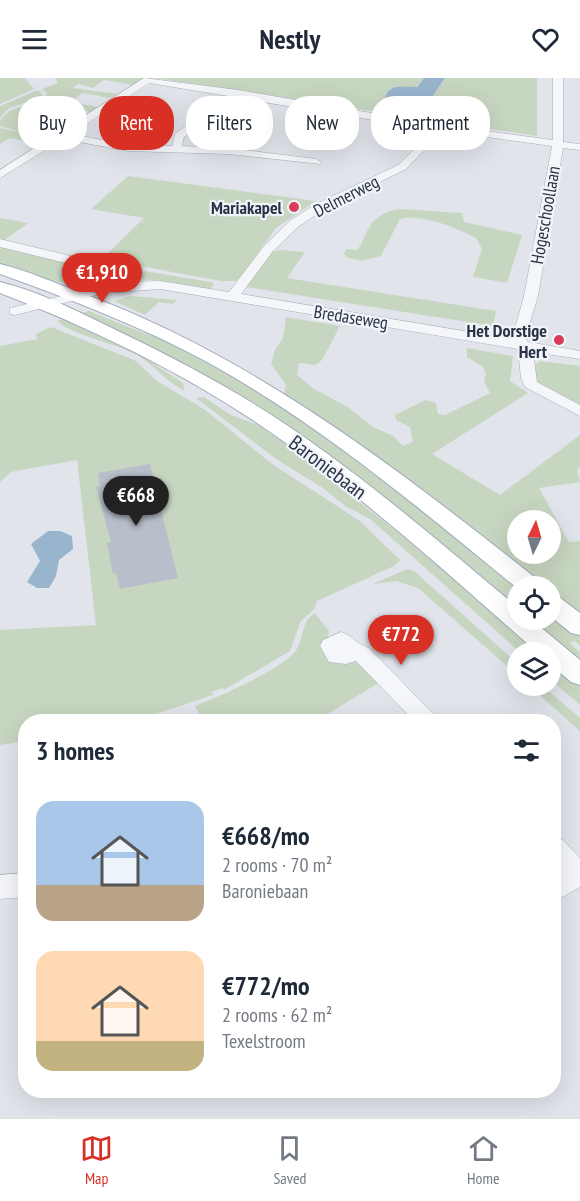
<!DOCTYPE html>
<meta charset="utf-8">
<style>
body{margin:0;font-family:"PT Sans Narrow",sans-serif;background:#f2f2f3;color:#1f2937;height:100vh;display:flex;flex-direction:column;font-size:22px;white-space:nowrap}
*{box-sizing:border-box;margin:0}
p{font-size:20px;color:#747a83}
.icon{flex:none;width:33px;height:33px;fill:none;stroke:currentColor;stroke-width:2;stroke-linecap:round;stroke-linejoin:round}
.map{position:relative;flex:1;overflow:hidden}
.side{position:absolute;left:18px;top:636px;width:543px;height:384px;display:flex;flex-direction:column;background:#fff;border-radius:24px;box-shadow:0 6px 24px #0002}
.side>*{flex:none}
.hud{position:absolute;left:18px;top:18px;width:544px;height:54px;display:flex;gap:12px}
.needle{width:39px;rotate:5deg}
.fabs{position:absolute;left:507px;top:432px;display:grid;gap:12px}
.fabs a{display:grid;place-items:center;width:54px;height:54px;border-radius:50%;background:#fff;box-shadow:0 6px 24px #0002;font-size:30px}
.price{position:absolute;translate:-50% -51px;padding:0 14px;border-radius:21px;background:#d93025;color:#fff;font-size:20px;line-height:39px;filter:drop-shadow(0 2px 3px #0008)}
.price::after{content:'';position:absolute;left:50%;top:36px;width:18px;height:14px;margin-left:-9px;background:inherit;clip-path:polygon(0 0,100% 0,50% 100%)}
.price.on{background:#222;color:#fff}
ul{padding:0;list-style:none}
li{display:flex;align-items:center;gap:18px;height:150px;padding:0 18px}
li span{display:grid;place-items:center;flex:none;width:168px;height:120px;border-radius:18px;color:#555}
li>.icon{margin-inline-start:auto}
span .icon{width:72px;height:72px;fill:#fffc;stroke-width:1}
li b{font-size:26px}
h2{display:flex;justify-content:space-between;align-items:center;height:72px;padding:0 18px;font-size:26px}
.tag{padding:0 21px;border-radius:24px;background:#fff;box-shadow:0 6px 24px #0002;font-size:21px;line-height:54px}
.tag.on{background:#d93025;color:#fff}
header{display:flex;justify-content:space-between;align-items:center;height:78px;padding:0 18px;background:#fff;font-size:27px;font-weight:800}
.tabs{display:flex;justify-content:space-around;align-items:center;height:84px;border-top:2px solid #e0e1e3;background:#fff;font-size:16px;color:#747a83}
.tabs a{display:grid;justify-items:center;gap:3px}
.tabs .on{color:#d93025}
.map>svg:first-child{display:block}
</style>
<header><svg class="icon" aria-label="menu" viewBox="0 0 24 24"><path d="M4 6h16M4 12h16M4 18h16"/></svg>Nestly<svg class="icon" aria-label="heart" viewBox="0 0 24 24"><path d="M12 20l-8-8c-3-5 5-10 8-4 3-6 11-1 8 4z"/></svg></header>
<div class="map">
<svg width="580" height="1039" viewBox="0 0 580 1039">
<rect width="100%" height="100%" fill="#e1e5eb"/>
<path fill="#c7d6c1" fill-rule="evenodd" d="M0 0H25L34 11 0 26Z
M55 0H154L142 1 133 7 104 2 93 10 78 6 73 10 117 16 110 20 82 15 71 24 98 29 90 34 61 29 47 38 62 43 76 34 88 36 66 50 32 44 29 46 32 48 21 54 0 48V42L9 33 45 20 47 15 42 11 58 5Z
M155 0H424L416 9C404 9 391 6 385 19L428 25 445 0H537V58Z
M38 12 43 17 41 19 9 30 0 40V28Z
M0 50 49 60 39 66 10 60 0 66Z
M128 98 316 123 276 150 238 203H221L102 181 144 140 91 131Z
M402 131 462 135 464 144 522 157 507 205 473 199 482 171 476 160C457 150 422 135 400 141L381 178 361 183 346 179 344 175 347 171 356 172C363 167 362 162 366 155 373 140 385 132 402 131Z
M0 140 28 145 5 162H0Z
M0 169 108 195 109 198 107 202C59 210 44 201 0 187Z
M280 172 305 174 287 200 496 233 493 248 246 209 266 175Z
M107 187 211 204 214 206 210 212 163 203 128 200Z
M131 218 177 222 173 226 159 224 145 237 114 223Z
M89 233 146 256 162 260 261 313 440 440 524 508H518L517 533 373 415 82 235Z
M286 239 340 248 322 282 315 287 299 285 297 297 314 311 348 329 373 349 393 358 403 368 413 364 410 349 396 342 395 337 425 322 436 325 438 336 445 337 490 315 484 304 486 295 483 289 467 279V270L513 278 510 303 528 315 432 376 500 417 580 357V388L577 391 580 404 539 410 569 464 580 463V537L551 513 550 508H544L366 372 284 316 286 307 271 286 275 272 283 260ZM518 442H550V476H518Z
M65 240 140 277 183 305 184 313C164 302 153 285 133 275 113 265 70 256 57 243Z
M51 249 136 283 157 303 204 331 272 386 360 443 400 482 394 488 317 523 314 531 301 543 290 573 224 612 222 610 212 614 213 617 134 643 26 644 25 663 0 667V552L96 547 77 382 11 394 0 404V268L37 261 36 256Z
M540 283 580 288V327L546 309 543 311 534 302 536 286Z
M204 319 231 337 258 347 286 366 394 451 540 574H520L370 441 345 428 323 410 276 381 196 320Z
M407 491 414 493 517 585V597L418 510 396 503 373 506Z
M551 530 580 554V567L574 563 570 565 580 574V586L527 542H550Z
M315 535 329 553 328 560 380 604 316 643H203L195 628C219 619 277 593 294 575 305 563 299 545 315 535Z
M550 583 580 609V627L551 602Z
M529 608H543L580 640V653Z"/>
<path fill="#99b5ce" d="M424 0H445L428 25 385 20C389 5 405 9 417 9Z
M48 453H60L72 458 73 471 59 482 56 498 49 510H37L27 504 40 483 31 466Z"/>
<path fill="#b8bfca" d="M150 386 178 500 120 511 116 495 113 496 107 465 111 464 96 409 100 408 98 395Z"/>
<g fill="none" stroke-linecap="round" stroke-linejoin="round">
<g stroke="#a6acb6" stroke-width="1">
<path id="minor" d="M144 0 238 12 441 47 553 62V0H563V64L580 66V72L563 70 538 218 525 260 528 264 580 273V281L533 274 537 304 580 327V338L525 309 521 300 518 271 160 211 104 215 15 237 10 236V230L114 206 109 198 99 193 0 169V161L108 187 119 192 126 204 160 203 229 214 264 168 291 142 316 126 398 87 434 52 238 20 184 59 182 68 228 70 316 81 321 84 320 86 228 76 128 73 63 61 0 100V92ZM149 5 228 18 175 56 172 68 128 67 71 56ZM443 53 552 68 524 218 512 261 241 216 273 173 299 148 325 131 406 91Z
M341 554C353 558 358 567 369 570L441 644H415L356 583 346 586 329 584 320 568 323 562Z
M554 759 563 762 580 780V809L554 824V797L559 792 554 787Z
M26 795V819L0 821V797Z"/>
</g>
<g stroke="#9faab8" stroke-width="2">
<path id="major" d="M0 186C28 193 55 205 82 215 256 280 394 388 538 502L542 508H518V511C419 430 321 347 209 285 143 249 72 222 0 196Z
M0 204C42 214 83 236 122 255 178 282 233 311 285 346 364 399 437 462 510 523L518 529V542H532L580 582V607L571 604 550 586V574H537C449 497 360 415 263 349 182 294 91 250 0 215Z
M550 516 559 519 580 535V557L571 555 550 538Z"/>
</g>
<use href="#minor" fill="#f4f6f9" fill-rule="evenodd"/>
<use href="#major" fill="#fff" fill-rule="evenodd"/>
</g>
<g fill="#db3b5a" stroke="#f1f4f8" stroke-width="2">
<circle cx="294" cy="129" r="6"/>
<circle cx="559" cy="262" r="6"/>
</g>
<g text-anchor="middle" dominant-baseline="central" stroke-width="4.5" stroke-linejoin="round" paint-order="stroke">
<g font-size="18" fill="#283345" stroke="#f1f4f8">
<text transform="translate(346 118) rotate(-27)">Delmerweg</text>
<text transform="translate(545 137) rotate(-80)">Hogeschoollaan</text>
<text transform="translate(351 239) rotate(9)">Bredaseweg</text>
</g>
<g font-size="18" font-weight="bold" fill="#283345" stroke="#f1f4f8" text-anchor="end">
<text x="282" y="129">Mariakapel</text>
<text x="547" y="252">Het Dorstige<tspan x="547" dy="21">Hert</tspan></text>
</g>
<g font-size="21" fill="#283345" stroke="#f1f4f8">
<text transform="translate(328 389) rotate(37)">Baroniebaan</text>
</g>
</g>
</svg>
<div class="fabs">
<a><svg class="needle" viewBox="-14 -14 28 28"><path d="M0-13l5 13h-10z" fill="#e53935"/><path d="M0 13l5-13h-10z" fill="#747a83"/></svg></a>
<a><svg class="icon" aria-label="locate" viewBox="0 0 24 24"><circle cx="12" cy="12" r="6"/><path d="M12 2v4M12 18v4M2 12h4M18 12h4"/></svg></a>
<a><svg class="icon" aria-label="layers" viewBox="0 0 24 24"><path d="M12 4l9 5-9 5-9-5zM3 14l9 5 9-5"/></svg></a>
</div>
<b class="price" style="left:102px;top:226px">€1,910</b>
<b class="price on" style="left:136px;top:449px">€668</b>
<b class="price" style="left:401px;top:588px">€772</b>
<div class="hud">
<a class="tag">Buy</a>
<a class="tag on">Rent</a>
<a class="tag">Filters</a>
<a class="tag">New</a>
<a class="tag">Apartment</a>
</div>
<section class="side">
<h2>3 homes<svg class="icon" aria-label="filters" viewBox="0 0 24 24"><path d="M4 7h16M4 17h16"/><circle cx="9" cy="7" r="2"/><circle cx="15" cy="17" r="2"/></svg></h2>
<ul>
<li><span style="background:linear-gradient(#a9c7e8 70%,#b9a48a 0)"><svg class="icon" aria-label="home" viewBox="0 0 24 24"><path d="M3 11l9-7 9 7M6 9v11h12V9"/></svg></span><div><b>€668/mo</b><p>2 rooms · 70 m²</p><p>Baroniebaan</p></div></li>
<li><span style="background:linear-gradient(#ffd9b3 75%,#c2b280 0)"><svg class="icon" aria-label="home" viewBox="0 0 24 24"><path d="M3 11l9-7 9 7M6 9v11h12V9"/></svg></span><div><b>€772/mo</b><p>2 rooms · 62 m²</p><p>Texelstroom</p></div></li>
</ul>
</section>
</div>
<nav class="tabs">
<a class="on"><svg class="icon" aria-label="map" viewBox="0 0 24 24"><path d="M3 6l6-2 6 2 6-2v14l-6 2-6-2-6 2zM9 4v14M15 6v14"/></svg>Map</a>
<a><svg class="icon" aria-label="saved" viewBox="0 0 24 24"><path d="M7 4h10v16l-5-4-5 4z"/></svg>Saved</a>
<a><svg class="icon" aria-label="home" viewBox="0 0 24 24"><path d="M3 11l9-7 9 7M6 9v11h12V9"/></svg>Home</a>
</nav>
